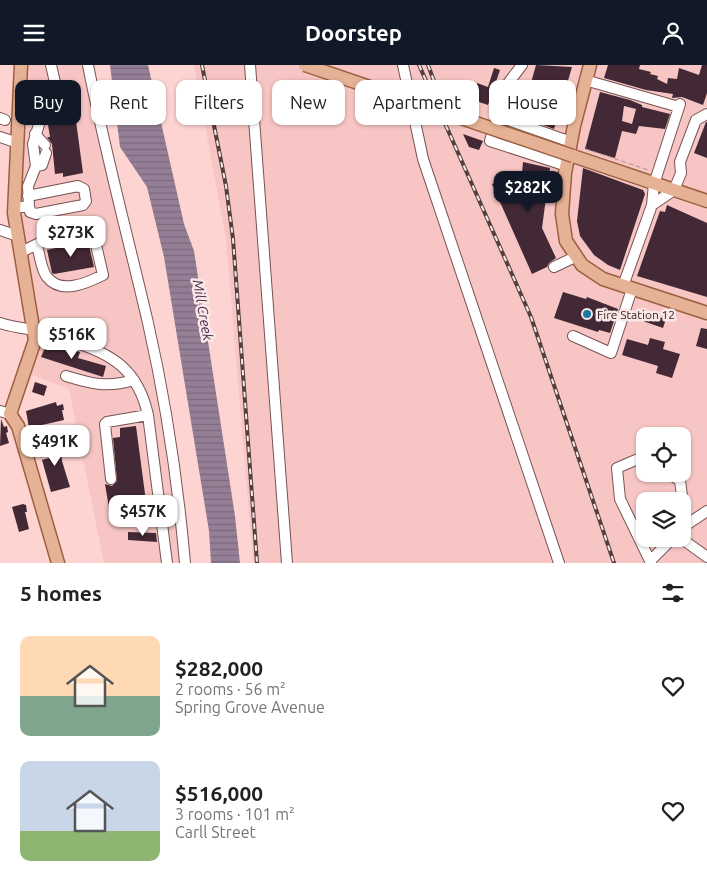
<!DOCTYPE html>
<meta charset="utf-8">
<style>
body{margin:0;font-family:Ubuntu,sans-serif;background:#f2f2f2;color:#202124;height:100vh;display:flex;flex-direction:column;font-size:19px;white-space:nowrap}
*{box-sizing:border-box;margin:0}
p{font-size:16px;color:#757577}
.icon{flex:none;width:28px;height:28px;fill:none;stroke:currentColor;stroke-width:2;stroke-linecap:round;stroke-linejoin:round}
.map{position:relative;height:498px;overflow:hidden}
.side{display:flex;flex-direction:column;background:#fff;flex:1}
.side>*{flex:none}
.hud{position:absolute;left:15px;top:15px;width:678px;height:45px;display:flex;gap:10px}
.tools{position:absolute;left:636px;top:362px;display:grid;gap:10px}
.tools a{display:grid;place-items:center;width:55px;height:55px;border-radius:10px;background:#fff;box-shadow:0 1px 4px #0004;font-size:25px}
.price{position:absolute;translate:-50% -42px;padding:0 11px;border-radius:10px;background:#fff;color:#222;font-size:16px;line-height:32px;filter:drop-shadow(0 1px 2px #0008)}
.price::after{content:'';position:absolute;left:50%;top:30px;width:15px;height:11px;margin-left:-8px;background:inherit;clip-path:polygon(0 0,100% 0,50% 100%)}
.price.on{background:#111827;color:#fff}
ul{padding:0;list-style:none}
li{display:flex;align-items:center;gap:15px;height:125px;padding:0 20px}
li span{display:grid;place-items:center;flex:none;width:140px;height:100px;border-radius:10px;color:#555}
li>.icon{margin-inline-start:auto}
span .icon{width:60px;height:60px;fill:#fffc;stroke-width:1}
li b{font-size:21px}
h2{display:flex;justify-content:space-between;align-items:center;height:60px;padding:0 20px;font-size:21px}
.tag{padding:0 18px;border-radius:10px;background:#fff;box-shadow:0 1px 4px #0004;font-size:18px;line-height:45px}
.tag.on{background:#111827;color:#fff}
header{display:flex;justify-content:space-between;align-items:center;height:65px;padding:0 20px;background:#111827;color:#fff;font-size:22px;font-weight:700}
.map>svg:first-child{display:block}
</style>
<header><svg class="icon" aria-label="menu" viewBox="0 0 24 24"><path d="M4 6h16M4 12h16M4 18h16"/></svg>Doorstep<svg class="icon" aria-label="person" viewBox="0 0 24 24"><circle cx="12" cy="8" r="4"/><path d="M4 21q1-7 8-7t8 7"/></svg></header>
<div class="map">
<svg width="707" height="498" viewBox="0 0 707 498">
<defs>
<pattern id="water-rules" width="6" height="5" patternUnits="userSpaceOnUse" patternTransform="scale(1.25)"><rect width="6" height="5" fill="#957f97"/><path d="M0 2.5h6" fill="none" stroke="#7a687b"/></pattern>
</defs>
<rect width="100%" height="100%" fill="#fed4d2"/>
<path fill="#f7c6c4" fill-rule="evenodd" d="M21 0H88L148 259 185 498H104L69 324 24 307 35 275 18 171Z
M194 0H707V498H253L226 175ZM645 371H682V409H645ZM645 436H682V474H645Z"/>
<path fill="url(#water-rules)" d="M110 0H148L184 159 194 186 235 451 240 498H211L209 466 164 192 147 122 120 82Z"/>
<path fill="#432935" fill-rule="evenodd" d="M536 0 572 2 554 64 507 47 512 28 527 32Z
M608 0H640L639 4 651 7 650 9 658 11 657 14 667 19 668 13 677 14 679 3 699 10 702 0H707V28L703 40 682 32 672 33 673 29 646 25 604 13Z
M494 3 500 5 488 40 473 35 477 18 488 22Z
M600 27 630 35 642 40V42L670 49 665 64 639 61 636 69 622 66 615 93 585 84ZM624 41 636 44 632 59 622 56Z
M66 49 69 57 76 56 83 108 63 112V108L55 109 52 79 47 72H50L48 60 51 59V53Z
M706 57H707V93L694 88Z
M463 69 483 76 479 85 469 82Z
M523 97 550 103 542 163 556 193 549 198 547 202 532 209 492 119 522 108Z
M583 103 643 125 645 129 620 205 608 200 594 190 580 171 577 156Z
M667 140 707 158V232L637 211 660 146 665 147Z
M88 176 94 202 54 209 52 208 47 185Z
M563 227 586 234 587 232 618 244 610 268 599 265 598 267 554 253Z
M636 245 666 254 663 263 634 253Z
M701 263 707 264V284L696 281Z
M650 273 665 277 663 284 680 289 672 313 656 308 658 301 622 290 627 274 648 280Z
M47 278 80 287 78 293 106 301 103 312 41 292Z
M35 317 47 321 44 331 32 327Z
M56 337 57 341 63 339 64 345H62L64 355 29 363 26 346Z
M1 354 4 362 7 361 8 367 6 368 9 378 0 381Z
M136 361 147 444 140 445 141 453 111 455 105 419 112 421 117 416 113 373 120 372V363Z
M55 373 56 377 60 376 62 396 70 422 51 427 42 395 49 393 44 376Z
M23 439 26 440 27 447H25L29 464 19 467 12 442Z
M128 467 156 468 157 477 128 475Z"/>
<g fill="none" stroke-linecap="round" stroke-linejoin="round">
<g stroke="#775353" stroke-width="12">
<path id="minor" d="M88 0C105 87 128 172 148 258 166 337 178 418 185 498
M250 0 287 498
M403 0 423 94 559 498
M522 0 506 21 490 76 567 101
M585 15 679 42
M497 51 571 77
M0 53 5 55
M35 69 45 80
M0 72 18 78
M36 101 42 100 46 88
M28 131 78 121 84 124 86 136 83 140 36 149 30 147 29 141
M652 140 674 125 681 108 680 97 696 55 707 49
M14 143 29 141 28 121 36 101 33 79 44 43 59 35 51 0
M0 165 18 171
M21 187 54 171 90 165 93 167 103 210C87 218 61 230 47 212 41 205 40 190 37 181
M554 202 575 192
M623 221 652 140 654 119 680 39
M0 258C12 262 22 263 34 265 46 267 59 272 71 276 113 289 138 305 148 350L167 498
M573 271 611 288 632 224
M66 311C92 319 107 323 134 315
M0 346 10 349
M645 391 617 403 620 434 651 498
M670 409 680 416 686 460 682 463
M111 414 105 359 107 357 148 350
M686 460 707 446
M682 474 707 492
M650 496 672 474"/>
</g>
<g stroke="#9c5f40" stroke-width="15">
<path id="major" d="M21 0 14 148 35 275 10 349 18 361 58 498
M590 0 574 61 565 108 562 149 566 176 582 200 603 214 707 248
M573 91 707 136"/>
</g>
<path stroke="#b19190" stroke-width="1" stroke-dasharray="5 2.5" stroke-linecap="butt" d="M586 84 648 105"/>
<use href="#minor" stroke="#fff" stroke-width="10"/>
<use href="#major" stroke="#e6b295" stroke-width="12"/>
<g stroke="#533f3e" stroke-width="4">
<path id="rail" d="M202 0 226 121 233 174 257 498
M419 0 531 252 614 498
M428 0 440 32"/>
</g>
<use href="#rail" stroke="#fae8e7" stroke-width="2" stroke-dasharray="5.5" stroke-linecap="butt"/>
<g stroke="#9c5f40" stroke-width="15" stroke-linecap="butt">
<path id="major-bridge" d="M305 0 573 91"/>
</g>
<use href="#major-bridge" stroke="#e6b295" stroke-width="12"/>
</g>
<circle fill="#1b78a5" stroke="#fae8e7" stroke-width="2" cx="587" cy="249" r="5"/>
<g text-anchor="middle" dominant-baseline="central" stroke-width="5" stroke-linejoin="round" paint-order="stroke">
<g font-size="12" fill="#332323" stroke="#fae8e7" text-anchor="start">
<text x="597" y="249">Fire Station 12</text>
</g>
<g font-size="14" font-style="italic" fill="#49294d" stroke="#fae8e7">
<text transform="translate(203 245) rotate(80)">Mill Creek</text>
</g>
</g>
</svg>
<div class="tools">
<a><svg class="icon" aria-label="locate" viewBox="0 0 24 24"><circle cx="12" cy="12" r="6"/><path d="M12 2v4M12 18v4M2 12h4M18 12h4"/></svg></a>
<a><svg class="icon" aria-label="layers" viewBox="0 0 24 24"><path d="M12 4l9 5-9 5-9-5zM3 14l9 5 9-5"/></svg></a>
</div>
<b class="price on" style="left:528px;top:148px">$282K</b>
<b class="price" style="left:71px;top:193px">$273K</b>
<b class="price" style="left:72px;top:295px">$516K</b>
<b class="price" style="left:55px;top:402px">$491K</b>
<b class="price" style="left:143px;top:472px">$457K</b>
<div class="hud">
<a class="tag on">Buy</a>
<a class="tag">Rent</a>
<a class="tag">Filters</a>
<a class="tag">New</a>
<a class="tag">Apartment</a>
<a class="tag">House</a>
</div>
</div>
<section class="side">
<h2>5 homes<svg class="icon" aria-label="filters" viewBox="0 0 24 24"><path d="M4 7h16M4 17h16"/><circle cx="9" cy="7" r="2"/><circle cx="15" cy="17" r="2"/></svg></h2>
<ul>
<li><span style="background:linear-gradient(#ffd9b3 60%,#7fa58c 0)"><svg class="icon" aria-label="home" viewBox="0 0 24 24"><path d="M3 11l9-7 9 7M6 9v11h12V9"/></svg></span><div><b>$282,000</b><p>2 rooms · 56 m²</p><p>Spring Grove Avenue</p></div><svg class="icon" aria-label="heart" viewBox="0 0 24 24"><path d="M12 20l-8-8c-3-5 5-10 8-4 3-6 11-1 8 4z"/></svg></li>
<li><span style="background:linear-gradient(#c9d6e8 70%,#8fb573 0)"><svg class="icon" aria-label="home" viewBox="0 0 24 24"><path d="M3 11l9-7 9 7M6 9v11h12V9"/></svg></span><div><b>$516,000</b><p>3 rooms · 101 m²</p><p>Carll Street</p></div><svg class="icon" aria-label="heart" viewBox="0 0 24 24"><path d="M12 20l-8-8c-3-5 5-10 8-4 3-6 11-1 8 4z"/></svg></li>
</ul>
</section>
